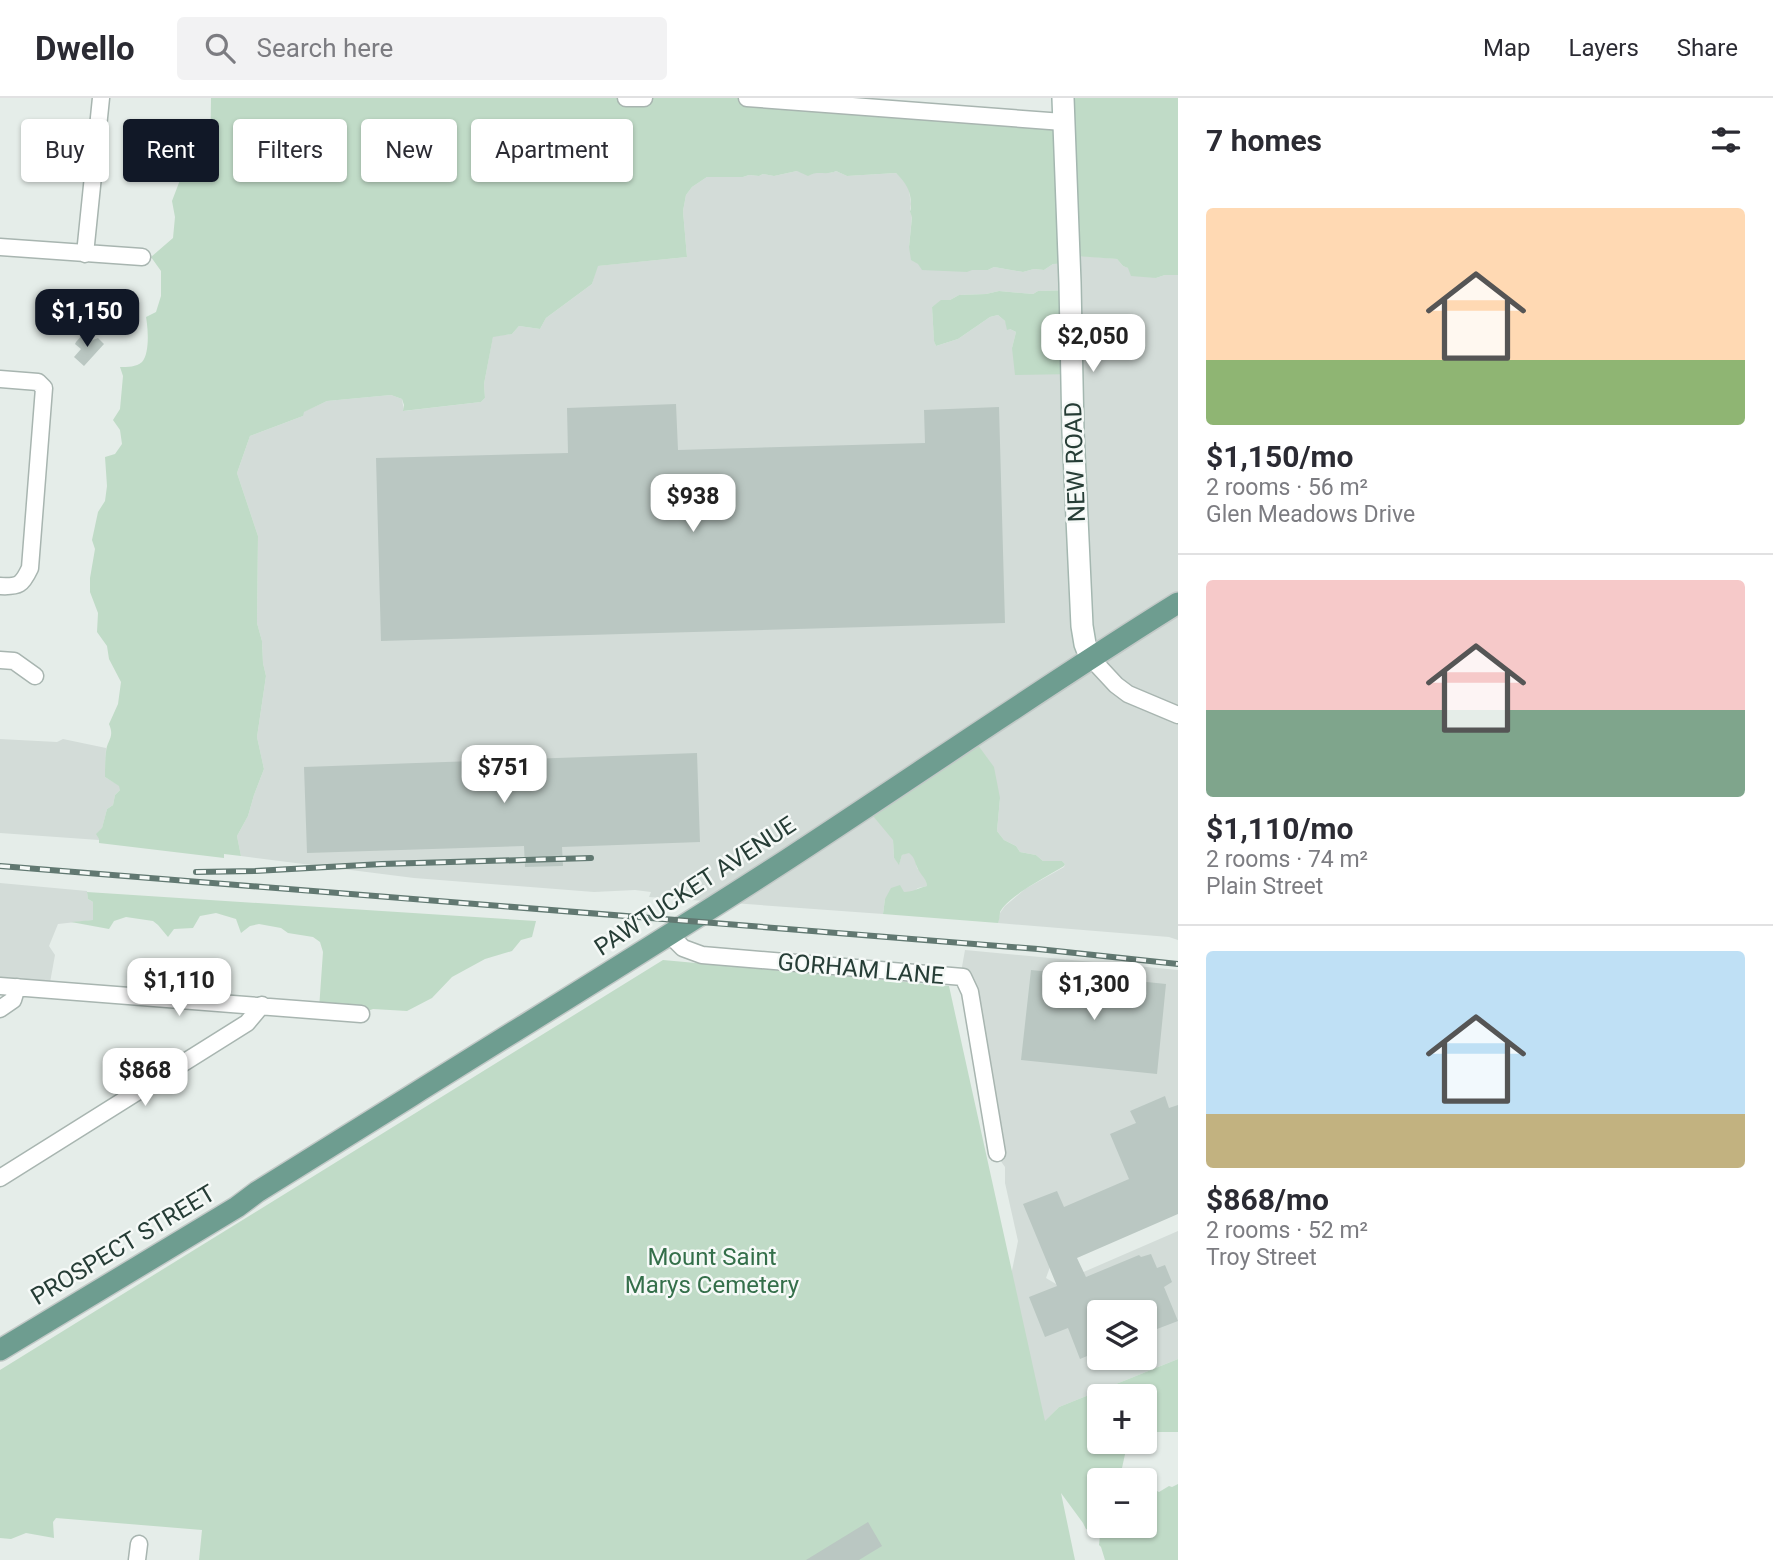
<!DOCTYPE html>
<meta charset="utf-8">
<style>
body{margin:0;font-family:Roboto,sans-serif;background:#f2f2f3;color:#2b2b33;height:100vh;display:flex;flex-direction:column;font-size:26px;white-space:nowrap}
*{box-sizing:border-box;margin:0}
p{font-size:23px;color:#7c7c81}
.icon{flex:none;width:38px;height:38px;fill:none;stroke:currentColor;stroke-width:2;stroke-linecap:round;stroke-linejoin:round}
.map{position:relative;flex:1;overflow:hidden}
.details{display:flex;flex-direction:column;background:#fff;width:595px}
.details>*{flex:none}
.top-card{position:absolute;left:21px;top:21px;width:665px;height:63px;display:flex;gap:14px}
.tools{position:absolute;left:1087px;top:1202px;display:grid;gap:14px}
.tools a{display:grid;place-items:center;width:70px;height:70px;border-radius:7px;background:#fff;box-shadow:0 2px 5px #0004;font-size:35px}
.price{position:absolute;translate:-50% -60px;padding:0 16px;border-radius:14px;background:#fff;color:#222;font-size:23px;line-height:46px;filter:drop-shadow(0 2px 4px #0008)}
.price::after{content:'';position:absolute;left:50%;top:42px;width:21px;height:16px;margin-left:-10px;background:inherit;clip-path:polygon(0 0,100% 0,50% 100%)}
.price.active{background:#111827;color:#fff}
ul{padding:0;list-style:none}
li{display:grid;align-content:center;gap:14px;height:371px;padding:0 28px}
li+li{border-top:2px solid #e1e1e2}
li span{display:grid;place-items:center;height:217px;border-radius:7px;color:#555}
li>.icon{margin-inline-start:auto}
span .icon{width:126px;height:126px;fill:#fffc;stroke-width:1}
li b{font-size:30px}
h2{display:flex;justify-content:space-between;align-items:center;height:84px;padding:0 28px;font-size:30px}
.tag{padding:0 24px;border-radius:7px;background:#fff;box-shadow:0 2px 5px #0004;font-size:24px;line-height:63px}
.tag.active{background:#111827;color:#fff}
header{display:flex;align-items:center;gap:42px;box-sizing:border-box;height:98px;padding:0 35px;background:#fff;border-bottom:2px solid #e1e1e2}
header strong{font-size:33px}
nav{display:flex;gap:38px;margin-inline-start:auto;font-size:24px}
.search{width:490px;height:63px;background:#f2f2f3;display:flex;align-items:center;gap:18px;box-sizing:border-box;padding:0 24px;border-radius:7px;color:#7c7c81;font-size:26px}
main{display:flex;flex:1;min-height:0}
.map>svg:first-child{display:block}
</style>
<header>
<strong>Dwello</strong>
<div class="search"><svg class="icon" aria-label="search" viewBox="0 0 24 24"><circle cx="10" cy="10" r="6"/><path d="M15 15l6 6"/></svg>Search here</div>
<nav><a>Map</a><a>Layers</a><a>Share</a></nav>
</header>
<main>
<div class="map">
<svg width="1178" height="1462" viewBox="0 0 1178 1462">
<rect width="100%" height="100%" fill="#e5ede9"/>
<path fill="#d3dcd8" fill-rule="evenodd" d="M797 73 831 75 836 73 847 78 896 75 908 86 911 106 910 114 912 118 909 149 911 153 972 172H988L994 169 1023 174 1034 171 1044 172 1053 166 1073 165 1075 157 1117 161 1123 168 1156 180 1165 177H1178V842L1169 839 998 825 1000 815 1005 808 1025 791 1064 769 1065 766 1062 763H1043L1036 757 1020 754 1016 748 1004 742 997 733 1000 700 893 742 894 760 899 766 902 757 909 754 915 760 917 770 926 781 927 788 918 790 913 794H903L885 801 883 816 649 799 651 794 635 792 594 794 414 780 241 758 237 738 248 718 254 697 264 671 257 639 266 578 263 565 262 543 257 525 258 438 237 375 250 338 303 318V314L327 303 391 297 402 301 404 313 481 304 485 300 484 286 493 238 512 236 519 228 540 231 546 220 592 186 597 168 687 159 683 113 686 97 692 89 707 79H743L749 77 759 78 763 76 774 78ZM1074 192 1012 250 1016 234 1010 231 1005 223 998 217 990 219 958 241 936 248 934 242 932 209 941 203 950 202 959 197 986 196 999 193 1033 196 1038 193Z
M0 641 57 644 63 641 106 650 105 679 120 688V692L115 697 113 707 107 711 99 742 0 735Z
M0 785 87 793 88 801 93 804 94 822 58 826 49 848 55 857 49 890 0 889Z
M965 852 1178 872V1114L1050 1169 1046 1180 1056 1186 1178 1133V1261L1059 1309 1040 1329 1004 1212 1018 1143 1005 1085V1069L993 1052 960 880ZM1099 1214H1144V1260H1099Z"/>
<path fill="#c0dbc7" d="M211 0H783L1071 24 1072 0H1178V177H1165L1156 180 1131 178 1128 170 1123 168 1117 161 1076 158 1073 165 1053 166 1044 172 1034 171 1023 174 994 169 988 172H972L967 174 922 172 918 166 911 162 909 149 912 119C908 108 911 118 911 107 911 93 906 85 896 75L847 78 836 73C826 78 818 72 808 78L797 73 774 78 763 76 759 78 749 77 743 79H707L692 89 686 97 683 113 687 159 598 168 592 186 546 220 540 231 519 228 512 236 493 239 484 286 485 300 481 304 403 313 404 307 402 301 391 297 327 303 304 314 303 318 250 338 237 375 258 438 257 525 262 543 263 565 266 578 257 639 264 671 254 697 248 718 237 738 241 758 224 756V760L99 745V741L96 736 102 730 107 711 113 707 115 697 120 692 119 688 105 679C105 671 105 662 106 654 107 642 115 640 109 626L118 606 121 584 109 561 107 548 97 534 98 515 90 494V480L95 451 92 442 98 414 105 403 107 388 105 359 115 356 122 346 120 332 113 322 120 311 123 278 120 269C128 269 136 269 142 264 150 255 148 230 146 219L156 214 161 198V173L151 159 173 140 175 119 172 103 180 82 188 73 210 74Z
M1075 192V276L1015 277 1012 250 1016 234 1010 231 1007 232 1005 223 998 217 990 219 958 241 936 248 934 243 932 209 941 202H950L959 197 986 196 999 193 1033 196 1038 193Z
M975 643 994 669 1000 700 997 733 1004 742 1016 748 1020 754 1036 757 1043 763H1062L1065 766 1064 768C1048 778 1008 798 1000 814 1000 816 999 824 998 825L883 816 885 801 891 790 900 787 904 794C913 794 918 790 927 788 926 779 920 777 917 769 914 762 915 760 909 755L902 757 899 767 894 760 893 742 868 712Z
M87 794 536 823 532 839 521 842 512 853 485 861 452 879 432 900 407 913 373 911 362 915 319 911 323 854 320 844 313 839 288 835 281 830 259 826 250 828 241 835 236 821 216 815 200 818 193 830 174 831 168 839 158 827 153 823 126 819 114 823 109 831 71 824 93 822V804L88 801Z
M663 862 949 888 1045 1323 1059 1309 1178 1261V1334H1153L1145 1338 1144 1298H1099V1344H1133L1127 1347 1122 1370 1137 1382H1099V1428H1144L1145 1387 1159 1394 1169 1388 1172 1389 1178 1386V1462H1105L1101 1449 1099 1447 1100 1437 1097 1434 1086 1431 1083 1425 1061 1395 1075 1462H199L202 1432 56 1420 53 1424 54 1440 26 1435 11 1441 0 1440V1272Z"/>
<path fill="#bac7c2" d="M83 236 90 243 98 240 104 246 84 268 74 259 81 251 75 246 76 244Z
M676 306 678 352 925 345 924 312 999 309 1005 525 381 543 376 360 568 355 567 310Z
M697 655 700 744 562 749 563 768 525 769 524 748 307 755 304 669Z
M1031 872 1166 886 1157 976 1021 962Z
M1165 998 1169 1010 1178 1007V1116L1077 1160 1086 1179 1139 1157 1141 1159 1151 1156 1157 1170 1165 1167 1172 1184 1164 1189 1178 1223 1144 1236V1214H1099V1253L1080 1261 1068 1230 1045 1239 1029 1199 1057 1188 1023 1106 1057 1093 1064 1109 1129 1081 1110 1036 1136 1025 1130 1013Z
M868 1424 882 1448 859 1462H806Z"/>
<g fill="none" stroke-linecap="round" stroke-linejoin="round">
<g stroke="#a8b5b0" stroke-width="19">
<path id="street" d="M626 0H644
M747 0 1063 24
M0 149 142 159
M85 156 101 0
M0 281 38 284 44 290 30 470C22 487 19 489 0 488
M1090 559 1116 587 1128 596 1178 617
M0 562 14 563 35 578
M670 837 683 850 702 857 963 879 970 894 997 1055
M0 888 361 916
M0 911 13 902 17 889
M0 1080 247 925 262 907
M137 1462 139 1446"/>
</g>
<g stroke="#a4b7b0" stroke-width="24">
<path id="secondary" d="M1063 0 1070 185 1073 334 1082 528 1085 546 1090 559"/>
</g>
<g stroke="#c2c9c7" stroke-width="24">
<path id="primary" d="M0 1252 237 1109 257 1094C309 1062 360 1030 411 998 537 919 663 842 788 761 918 676 1046 587 1178 505"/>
</g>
<use href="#street" stroke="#fff" stroke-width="16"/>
<use href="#secondary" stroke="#fff" stroke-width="21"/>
<use href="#primary" stroke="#6e9d90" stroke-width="21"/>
<g stroke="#617871" stroke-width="6">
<path id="rail" d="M0 768 1038 851 1178 866
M196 774 255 773 382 766 591 760"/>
</g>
<use href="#rail" stroke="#f5f9f7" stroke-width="3.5" stroke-dasharray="10" stroke-linecap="butt"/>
</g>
<g text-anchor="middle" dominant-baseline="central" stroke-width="5" stroke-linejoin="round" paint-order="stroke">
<g font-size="24" fill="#263d36" stroke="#f5f9f7">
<text transform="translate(1075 364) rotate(-92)">NEW ROAD</text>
<text transform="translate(695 788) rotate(-33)">PAWTUCKET AVENUE</text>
<text transform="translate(861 871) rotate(5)">GORHAM LANE</text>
<text transform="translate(123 1147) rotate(-31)">PROSPECT STREET</text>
</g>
<g font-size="24" fill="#346f4a" stroke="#f5f9f7">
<text x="712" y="1159">Mount Saint<tspan x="712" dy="28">Marys Cemetery</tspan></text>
</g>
</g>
</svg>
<div class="tools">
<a><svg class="icon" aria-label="layers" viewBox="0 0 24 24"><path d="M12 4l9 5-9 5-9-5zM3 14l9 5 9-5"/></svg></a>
<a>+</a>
<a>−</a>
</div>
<b class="price active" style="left:87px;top:251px">$1,150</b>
<b class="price" style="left:1093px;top:276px">$2,050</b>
<b class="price" style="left:693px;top:436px">$938</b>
<b class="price" style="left:504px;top:707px">$751</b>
<b class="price" style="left:179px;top:920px">$1,110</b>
<b class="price" style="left:1094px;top:924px">$1,300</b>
<b class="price" style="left:145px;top:1010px">$868</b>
<div class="top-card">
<a class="tag">Buy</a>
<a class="tag active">Rent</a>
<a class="tag">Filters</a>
<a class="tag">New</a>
<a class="tag">Apartment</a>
</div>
</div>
<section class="details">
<h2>7 homes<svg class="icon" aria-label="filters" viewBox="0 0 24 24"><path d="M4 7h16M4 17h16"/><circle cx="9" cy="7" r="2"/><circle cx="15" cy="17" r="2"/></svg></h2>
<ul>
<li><span style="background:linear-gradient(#ffd9b3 70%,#8fb573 0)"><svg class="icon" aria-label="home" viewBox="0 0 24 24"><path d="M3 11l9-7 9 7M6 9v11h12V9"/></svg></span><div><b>$1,150/mo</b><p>2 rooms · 56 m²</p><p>Glen Meadows Drive</p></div></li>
<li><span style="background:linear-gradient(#f6c9c9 60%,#7fa58c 0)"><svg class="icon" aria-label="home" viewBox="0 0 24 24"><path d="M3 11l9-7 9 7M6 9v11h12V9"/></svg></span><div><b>$1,110/mo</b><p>2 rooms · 74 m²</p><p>Plain Street</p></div></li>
<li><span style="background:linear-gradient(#bfe0f5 75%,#c2b280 0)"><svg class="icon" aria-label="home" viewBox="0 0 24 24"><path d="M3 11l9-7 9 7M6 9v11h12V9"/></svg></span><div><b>$868/mo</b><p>2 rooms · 52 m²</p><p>Troy Street</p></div></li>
</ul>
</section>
</main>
